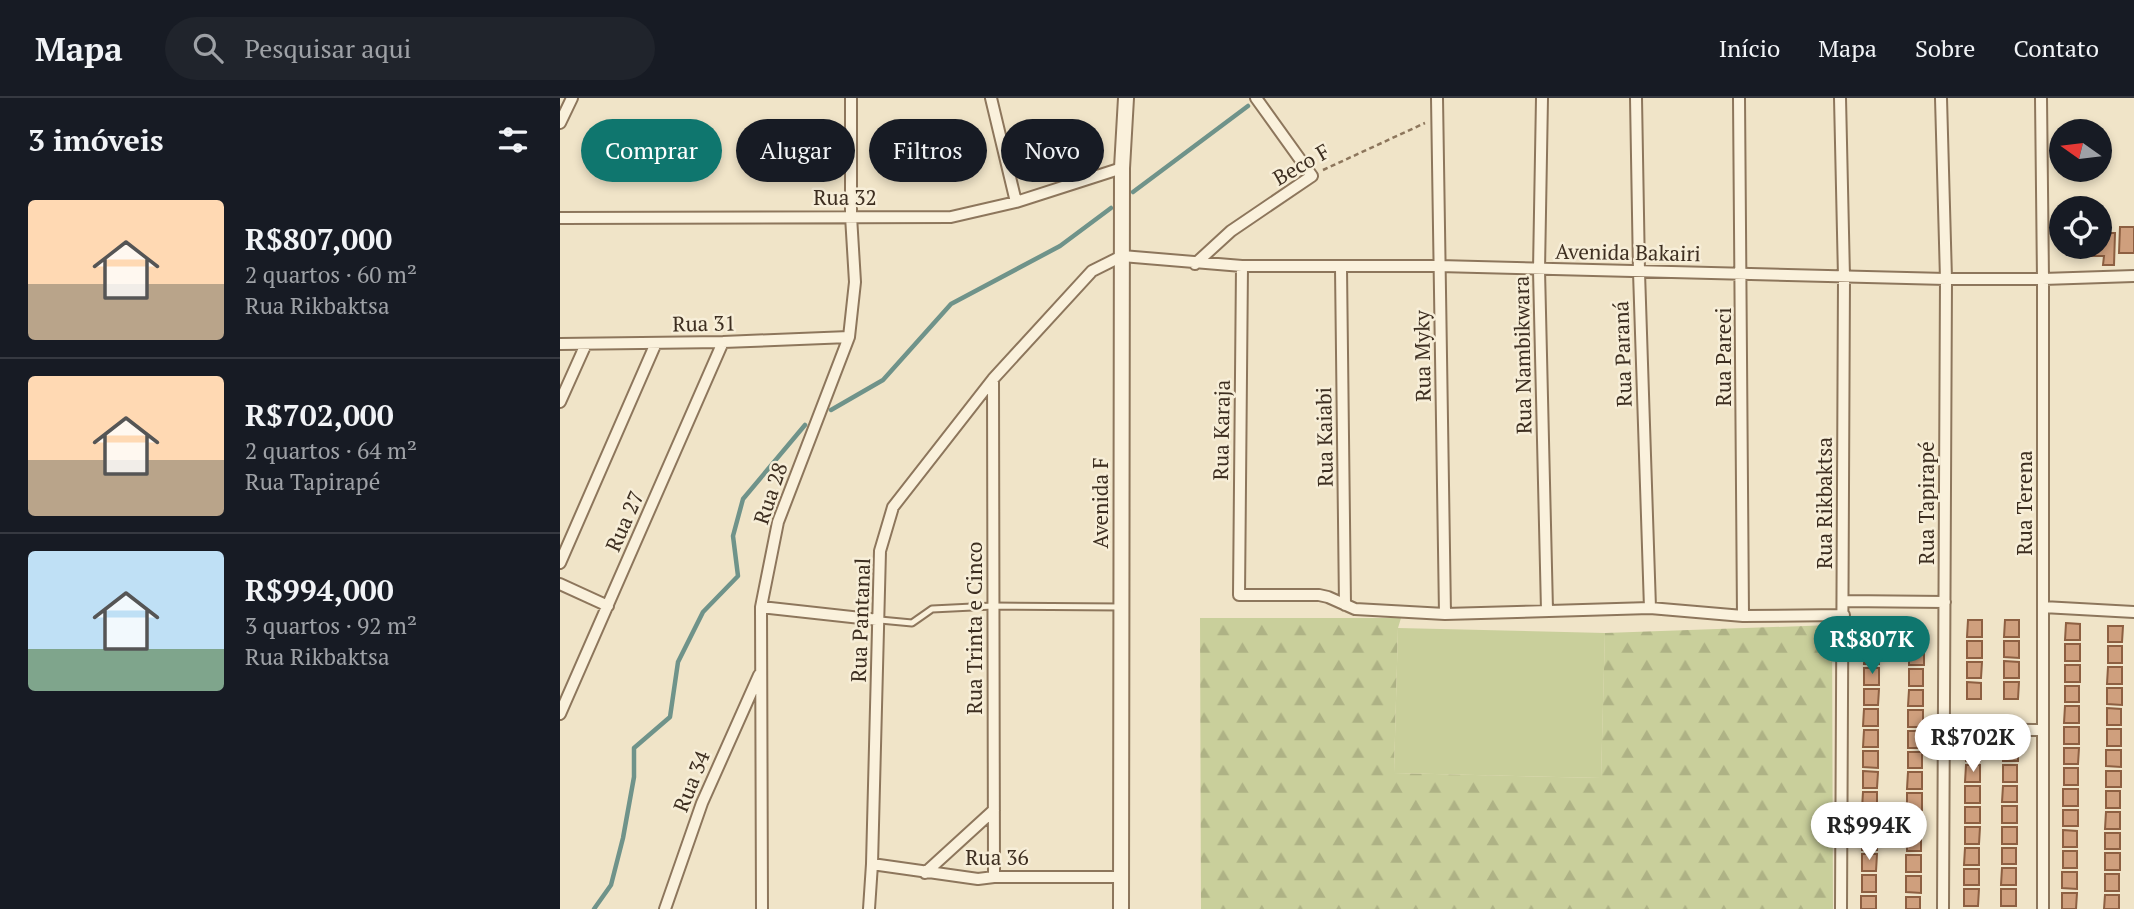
<!DOCTYPE html>
<html lang="pt">
<meta charset="utf-8">
<style>
body{margin:0;font-family:"PT Serif",serif;background:#20242c;color:#f1f3f6;height:100vh;display:flex;flex-direction:column;font-size:26px;white-space:nowrap}
*{box-sizing:border-box;margin:0}
p{font-size:23px;color:#9ea1a6}
.icon{flex:none;width:38px;height:38px;fill:none;stroke:currentColor;stroke-width:2;stroke-linecap:round;stroke-linejoin:round}
.map{position:relative;flex:1;overflow:hidden}
.drawer{display:flex;flex-direction:column;background:#171b24;width:560px}
.drawer>*{flex:none}
.guide{position:absolute;left:21px;top:21px;width:665px;height:63px;display:flex;gap:14px}
.needle{width:46px;rotate:284deg}
.tools{position:absolute;left:1489px;top:21px;display:grid;gap:14px}
.tools a{display:grid;place-items:center;width:63px;height:63px;border-radius:50%;background:#171b24;box-shadow:0 4px 10px #0003;font-size:35px}
.price{position:absolute;translate:-50% -60px;padding:0 16px;border-radius:24px;background:#fff;color:#222;font-size:23px;line-height:46px;filter:drop-shadow(0 2px 4px #0008)}
.price::after{content:'';position:absolute;left:50%;top:42px;width:21px;height:16px;margin-left:-10px;background:inherit;clip-path:polygon(0 0,100% 0,50% 100%)}
.price.active{background:#0f766e;color:#fff}
ul{padding:0;list-style:none}
li{display:flex;align-items:center;gap:21px;height:175px;padding:0 28px}
li+li{border-top:2px solid #363941}
li span{display:grid;place-items:center;flex:none;width:196px;height:140px;border-radius:7px;color:#555}
li>.icon{margin-inline-start:auto}
span .icon{width:84px;height:84px;fill:#fffc;stroke-width:1}
li b{font-size:30px}
h2{display:flex;justify-content:space-between;align-items:center;height:84px;padding:0 28px;font-size:30px}
.chip{padding:0 24px;border-radius:32px;background:#171b24;box-shadow:0 4px 10px #0003;font-size:24px;line-height:63px}
.chip.active{background:#0f766e;color:#fff}
header{display:flex;align-items:center;gap:42px;box-sizing:border-box;height:98px;padding:0 35px;background:#171b24;border-bottom:2px solid #363941}
header strong{font-size:33px}
nav{display:flex;gap:38px;margin-inline-start:auto;font-size:24px}
.search{width:490px;height:63px;background:#20242c;display:flex;align-items:center;gap:18px;box-sizing:border-box;padding:0 24px;border-radius:38px;color:#9ea1a6;font-size:26px}
main{display:flex;flex:1;min-height:0}
.map>svg:first-child{display:block}
</style>
<header>
<strong>Mapa</strong>
<div class="search"><svg class="icon" aria-label="search" viewBox="0 0 24 24"><circle cx="10" cy="10" r="6"/><path d="M15 15l6 6"/></svg>Pesquisar aqui</div>
<nav><a>Início</a><a>Mapa</a><a>Sobre</a><a>Contato</a></nav>
</header>
<main>
<section class="drawer">
<h2>3 imóveis<svg class="icon" aria-label="filters" viewBox="0 0 24 24"><path d="M4 7h16M4 17h16"/><circle cx="9" cy="7" r="2"/><circle cx="15" cy="17" r="2"/></svg></h2>
<ul>
<li><span style="background:linear-gradient(#ffd9b3 60%,#b9a48a 0)"><svg class="icon" aria-label="home" viewBox="0 0 24 24"><path d="M3 11l9-7 9 7M6 9v11h12V9"/></svg></span><div><b>R$807,000</b><p>2 quartos · 60 m²</p><p>Rua Rikbaktsa</p></div></li>
<li><span style="background:linear-gradient(#ffd9b3 60%,#b9a48a 0)"><svg class="icon" aria-label="home" viewBox="0 0 24 24"><path d="M3 11l9-7 9 7M6 9v11h12V9"/></svg></span><div><b>R$702,000</b><p>2 quartos · 64 m²</p><p>Rua Tapirapé</p></div></li>
<li><span style="background:linear-gradient(#bfe0f5 70%,#7fa58c 0)"><svg class="icon" aria-label="home" viewBox="0 0 24 24"><path d="M3 11l9-7 9 7M6 9v11h12V9"/></svg></span><div><b>R$994,000</b><p>3 quartos · 92 m²</p><p>Rua Rikbaktsa</p></div></li>
</ul>
</section>
<div class="map">
<svg width="1574" height="811" viewBox="0 0 1574 811">
<defs>
<pattern id="forest-firs" width="22" height="20" patternUnits="userSpaceOnUse" patternTransform="scale(1.75)"><rect width="22" height="20" fill="#c9cf9b"/><path d="M5 1l3.5 6h-7zM16 11l3.5 6h-7z" fill="#aeb285"/></pattern>
</defs>
<rect width="100%" height="100%" fill="#f0e4c8"/>
<path fill="url(#forest-firs)" d="M640 520H841L838 530 834 675 1041 680 1045 535 1272 527 1273 811H641Z"/>
<path fill="#c9cf9b" d="M838 530 1045 535 1041 680 834 675Z"/>
<g fill="none" stroke-linecap="round" stroke-linejoin="round">
<path stroke="#6f938a" stroke-width="4.5" d="M573 94 688 8
M271 312 323 282 391 206 500 148 551 110
M34 811 51 787 63 740 74 679V650L110 619 118 564 143 514 178 478 173 438 183 401 245 327"/>
</g>
<path fill="#cf9f7d" stroke="#8d5f41" stroke-width="2" d="M1560 129H1574V155H1559Z
M1540 135H1555L1554 167H1543L1544 158H1529L1530 149H1540Z
M1408 522H1422V539H1407Z
M1445 522H1459V539H1444Z
M1506 525 1520 526V542H1505Z
M1548 528H1563L1562 544H1548Z
M1305 529H1319V545H1305Z
M1349 530H1364V546H1349Z
M1407 543H1422V560H1407Z
M1444 543H1459V560L1444 559Z
M1505 546H1520V563H1505Z
M1548 548H1562V565H1548Z
M1305 549H1319V566H1304Z
M1349 550H1364V567H1349Z
M1444 563 1459 564V580H1444Z
M1407 564H1422L1421 580H1407Z
M1505 567H1520V584H1505Z
M1548 569H1562V586H1547Z
M1304 570H1319V587H1304Z
M1349 571H1363V588H1349Z
M1407 584 1421 585V601H1407Z
M1444 584H1459L1458 601H1444Z
M1505 588H1519V604H1505Z
M1547 590H1562V607L1547 606Z
M1304 591H1319L1318 607H1304Z
M1349 592H1363V608H1348Z
M1505 608H1519V625H1504Z
M1547 610 1561 611V627H1547Z
M1304 611H1318V628H1303Z
M1348 612H1363V629H1348Z
M1504 629H1519V646H1504Z
M1547 631H1561V648H1547Z
M1304 632H1318V649H1303Z
M1348 633H1363V650H1348Z
M1406 646 1421 647 1420 663H1406Z
M1443 646H1458V663H1443Z
M1504 650H1519L1518 666H1504Z
M1546 652H1561V669L1546 668Z
M1303 653H1318V670L1303 669Z
M1348 654H1362V670H1348Z
M1406 667H1420V684H1405Z
M1443 667H1457V684H1443Z
M1504 670H1518V687H1504Z
M1303 673 1318 674 1317 690H1303Z
M1546 673H1561V689H1546Z
M1348 674H1362V691H1347Z
M1405 688H1420V705H1405Z
M1443 688H1457V704H1442Z
M1503 691H1518V708H1503Z
M1546 693H1560V710H1546Z
M1303 694H1317V711H1302Z
M1347 695H1362V712H1347Z
M1442 708H1457V725H1442Z
M1405 709H1420V725H1405Z
M1503 712H1518V728H1503Z
M1546 714H1560V731H1545Z
M1303 715H1317V732H1302Z
M1347 716H1362L1361 733 1347 732Z
M1405 729H1420L1419 746H1405Z
M1442 729H1457V746H1442Z
M1503 732 1517 733V749H1503Z
M1545 735H1560V751H1545Z
M1302 736H1317V752H1302Z
M1347 736 1361 737V753H1347Z
M1405 750H1419V767H1404Z
M1442 750H1456V766H1442Z
M1503 753H1517V770H1503Z
M1545 755H1560V772H1545Z
M1302 756H1317L1316 773H1302Z
M1346 757H1361V774H1346Z
M1442 770H1456V787H1441Z
M1404 771H1419V787H1404Z
M1502 774H1517V791L1502 790Z
M1545 776H1559V793H1545Z
M1302 777H1316V794H1302Z
M1346 778H1361V795L1346 794Z
M1404 791H1419L1418 808H1404Z
M1441 791H1456V808H1441Z
M1502 795H1517L1516 811H1502Z
M1545 797H1559V811H1544Z
M1301 798H1316V811H1301Z
M1346 799H1360V811H1346Z"/>
<g fill="none" stroke-linecap="round" stroke-linejoin="round">
<g stroke="#8d765c" stroke-width="9">
<path id="service" d="M320 522 352 525 372 511 433 508 561 509"/>
</g>
<g stroke="#8d765c" stroke-width="14">
<path id="minor" d="M431 0 456 104
M877 0 885 516
M982 0 979 172 987 512
M1076 0 1079 174 1090 510
M1179 0 1183 518
M1280 0 1284 179 1281 811
M1381 0 1386 181 1383 811
M1481 0 1483 181V811
M0 25 12 0
M0 120 391 119 456 104 562 70
M635 166 671 133 752 78 696 0
M682 168 679 497H759L768 499 795 511 885 516 1090 510 1183 518 1284 517
M781 170 785 507
M0 246 163 244 289 239
M433 281 434 779
M0 304 26 246
M0 465 96 245
M0 486 48 508
M1283 503 1385 504
M201 509 319 522
M1483 509 1574 514
M0 616 163 244
M1385 631 1483 632
M312 766 418 781 434 779H561
M365 775 434 712
M105 811 142 705 199 577
M202 811 201 509 218 424 289 239 295 184 291 118V0
M309 811 312 766 320 453 333 409 433 281 532 173 562 158 682 168H879L1386 181H1483L1574 178"/>
</g>
<g stroke="#8d765c" stroke-width="18">
<path id="tertiary" d="M561 811 562 70 566 0"/>
</g>
<path stroke="#8d765c" stroke-width="2.5" stroke-dasharray="5 3.5" stroke-linecap="butt" d="M763 72 865 25"/>
<use href="#service" stroke="#faf1dc" stroke-width="5"/>
<use href="#minor" stroke="#faf1dc" stroke-width="10"/>
<use href="#tertiary" stroke="#faf1dc" stroke-width="14"/>
</g>
<g text-anchor="middle" dominant-baseline="central" stroke-width="5" stroke-linejoin="round" paint-order="stroke">
<g font-size="21" fill="#3d2e20" stroke="#f7eed8">
<text transform="translate(741 66) rotate(-30)">Beco F</text>
<text x="285" y="99">Rua 32</text>
<text transform="translate(1068 154) rotate(1)">Avenida Bakairi</text>
<text transform="translate(144 225) rotate(-1)">Rua 31</text>
<text transform="translate(1062 256) rotate(-92)">Rua Paraná</text>
<text transform="translate(962 257) rotate(-91)">Rua Nambikwara</text>
<text transform="translate(862 258) rotate(-91)">Rua Myky</text>
<text transform="translate(1163 259) rotate(-90)">Rua Pareci</text>
<text transform="translate(661 332) rotate(-89)">Rua Karaja</text>
<text transform="translate(764 339) rotate(-91)">Rua Kaiabi</text>
<text transform="translate(210 395) rotate(-71)">Rua 28</text>
<text transform="translate(540 405) rotate(-90)">Avenida F</text>
<text transform="translate(1264 405) rotate(-90)">Rua Rikbaktsa</text>
<text transform="translate(1366 405) rotate(-90)">Rua Tapirapé</text>
<text transform="translate(1464 405) rotate(-90)">Rua Terena</text>
<text transform="translate(64 423) rotate(-66)">Rua 27</text>
<text transform="translate(300 522) rotate(-88)">Rua Pantanal</text>
<text transform="translate(414 530) rotate(-90)">Rua Trinta e Cinco</text>
<text transform="translate(131 683) rotate(-68)">Rua 34</text>
<text x="437" y="759">Rua 36</text>
</g>
</g>
</svg>
<div class="tools">
<a><svg class="needle" viewBox="-14 -14 28 28"><path d="M0-13l5 13h-10z" fill="#e53935"/><path d="M0 13l5-13h-10z" fill="#9ea1a6"/></svg></a>
<a><svg class="icon" aria-label="locate" viewBox="0 0 24 24"><circle cx="12" cy="12" r="6"/><path d="M12 2v4M12 18v4M2 12h4M18 12h4"/></svg></a>
</div>
<b class="price active" style="left:1312px;top:578px">R$807K</b>
<b class="price" style="left:1413px;top:676px">R$702K</b>
<b class="price" style="left:1309px;top:764px">R$994K</b>
<div class="guide">
<a class="chip active">Comprar</a>
<a class="chip">Alugar</a>
<a class="chip">Filtros</a>
<a class="chip">Novo</a>
</div>
</div>
</main>
